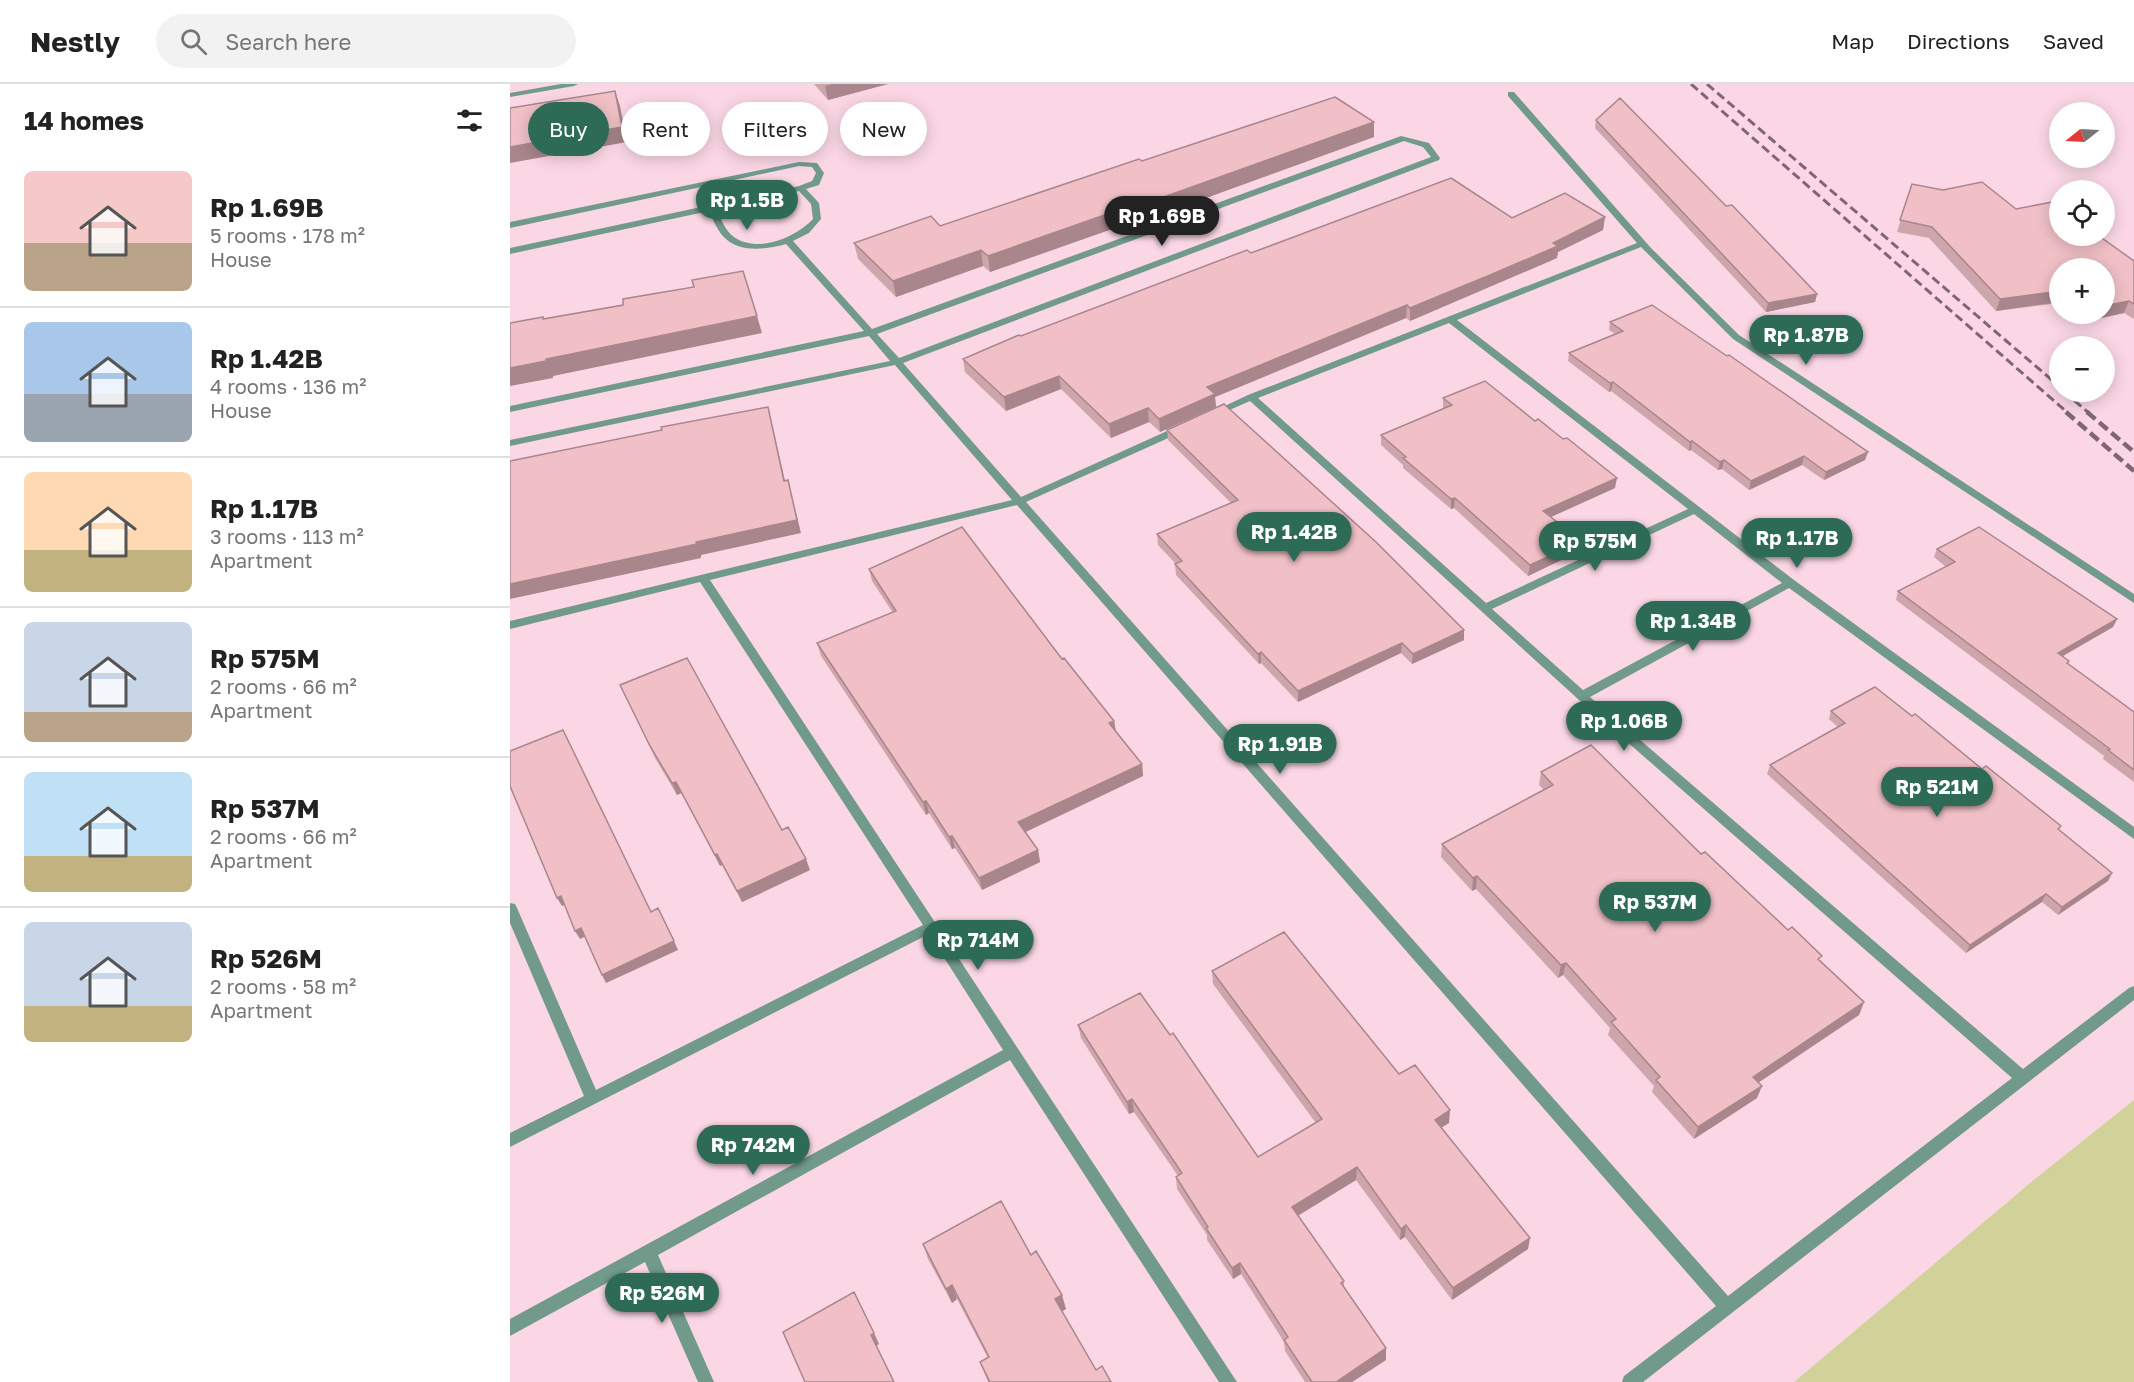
<!DOCTYPE html>
<meta charset="utf-8">
<style>
body{margin:0;font-family:"Golos Text",sans-serif;background:#f2f2f2;color:#222;height:100vh;display:flex;flex-direction:column;font-size:22px;white-space:nowrap}
*{box-sizing:border-box;margin:0}
p{font-size:20px;color:#767676}
.icon{flex:none;width:33px;height:33px;fill:none;stroke:currentColor;stroke-width:2;stroke-linecap:round;stroke-linejoin:round}
.map{position:relative;flex:1;overflow:hidden}
.drawer{display:flex;flex-direction:column;background:#fff;width:510px}
.drawer>*{flex:none}
.guide{position:absolute;left:18px;top:18px;width:570px;height:54px;display:flex;gap:12px}
.needle{width:39px;rotate:252deg}
.fabs{position:absolute;left:1539px;top:18px;display:grid;gap:12px}
.fabs a{display:grid;place-items:center;width:66px;height:66px;border-radius:50%;background:#fff;box-shadow:0 3px 15px #0003;font-size:30px}
.price{position:absolute;translate:-50% -51px;padding:0 14px;border-radius:21px;background:#2d6b57;color:#fff;font-size:20px;line-height:39px;filter:drop-shadow(0 2px 3px #0008)}
.price::after{content:'';position:absolute;left:50%;top:36px;width:18px;height:14px;margin-left:-9px;background:inherit;clip-path:polygon(0 0,100% 0,50% 100%)}
.price.active{background:#222;color:#fff}
ul{padding:0;list-style:none}
li{display:flex;align-items:center;gap:18px;height:150px;padding:0 24px}
li+li{border-top:2px solid #e0e0e0}
li span{display:grid;place-items:center;flex:none;width:168px;height:120px;border-radius:9px;color:#555}
li>.icon{margin-inline-start:auto}
span .icon{width:72px;height:72px;fill:#fffc;stroke-width:1}
li b{font-size:26px}
h2{display:flex;justify-content:space-between;align-items:center;height:72px;padding:0 24px;font-size:26px}
.tag{padding:0 21px;border-radius:27px;background:#fff;box-shadow:0 3px 15px #0003;font-size:21px;line-height:54px}
.tag.active{background:#2d6b57;color:#fff}
header{display:flex;align-items:center;gap:36px;box-sizing:border-box;height:84px;padding:0 30px;background:#fff;border-bottom:2px solid #e0e0e0}
header strong{font-size:28px}
nav{display:flex;gap:33px;margin-inline-start:auto;font-size:21px}
.search{width:420px;height:54px;background:#f2f2f2;display:flex;align-items:center;gap:15px;box-sizing:border-box;padding:0 21px;border-radius:33px;color:#767676;font-size:22px}
main{display:flex;flex:1;min-height:0}
.map>svg:first-child{display:block}
</style>
<header>
<strong>Nestly</strong>
<div class="search"><svg class="icon" aria-label="search" viewBox="0 0 24 24"><circle cx="10" cy="10" r="6"/><path d="M15 15l6 6"/></svg>Search here</div>
<nav><a>Map</a><a>Directions</a><a>Saved</a></nav>
</header>
<main>
<section class="drawer">
<h2>14 homes<svg class="icon" aria-label="filters" viewBox="0 0 24 24"><path d="M4 7h16M4 17h16"/><circle cx="9" cy="7" r="2"/><circle cx="15" cy="17" r="2"/></svg></h2>
<ul>
<li><span style="background:linear-gradient(#f6c9c9 60%,#b9a48a 0)"><svg class="icon" aria-label="home" viewBox="0 0 24 24"><path d="M3 11l9-7 9 7M6 9v11h12V9"/></svg></span><div><b>Rp 1.69B</b><p>5 rooms · 178 m²</p><p>House</p></div></li>
<li><span style="background:linear-gradient(#a9c7e8 60%,#9aa5b1 0)"><svg class="icon" aria-label="home" viewBox="0 0 24 24"><path d="M3 11l9-7 9 7M6 9v11h12V9"/></svg></span><div><b>Rp 1.42B</b><p>4 rooms · 136 m²</p><p>House</p></div></li>
<li><span style="background:linear-gradient(#ffd9b3 65%,#c2b280 0)"><svg class="icon" aria-label="home" viewBox="0 0 24 24"><path d="M3 11l9-7 9 7M6 9v11h12V9"/></svg></span><div><b>Rp 1.17B</b><p>3 rooms · 113 m²</p><p>Apartment</p></div></li>
<li><span style="background:linear-gradient(#c9d6e8 75%,#b9a48a 0)"><svg class="icon" aria-label="home" viewBox="0 0 24 24"><path d="M3 11l9-7 9 7M6 9v11h12V9"/></svg></span><div><b>Rp 575M</b><p>2 rooms · 66 m²</p><p>Apartment</p></div></li>
<li><span style="background:linear-gradient(#bfe0f5 70%,#c2b280 0)"><svg class="icon" aria-label="home" viewBox="0 0 24 24"><path d="M3 11l9-7 9 7M6 9v11h12V9"/></svg></span><div><b>Rp 537M</b><p>2 rooms · 66 m²</p><p>Apartment</p></div></li>
<li><span style="background:linear-gradient(#c9d6e8 70%,#c2b280 0)"><svg class="icon" aria-label="home" viewBox="0 0 24 24"><path d="M3 11l9-7 9 7M6 9v11h12V9"/></svg></span><div><b>Rp 526M</b><p>2 rooms · 58 m²</p><p>Apartment</p></div></li>
</ul>
</section>
<div class="map">
<svg width="1624" height="1298" viewBox="0 0 1624 1298">
<rect width="100%" height="100%" fill="#fbd7e6"/>
<path fill="#d0d299" d="M1624 1016V1298H1284L1525 1095Z"/>
<g fill="none" stroke-linecap="round" stroke-linejoin="round">
<path fill="#719a8b" fill-rule="evenodd" d="M51 0H68L64 2 0 13V9Z
M998 8H1004L1141 164 1229 251 1624 510V519L1223 255 1131 163 947 236 1284 496 1624 743V755L1279 504 1080 613 1513 985 1619 904 1624 902V916L1133 1298H1112L1114 1292 1206 1222 507 421 200 496 727 1298H709L500 976 148 1171 204 1298H188L135 1178 0 1252V1235L493 966 419 850 0 1063V1049L74 1012 0 839V819L5 820 7 824 86 1006 413 841 190 498 0 545V537L502 416 385 281 0 362V356L380 277 359 252 0 328V322L354 247 276 160C258 165 231 169 216 155 208 148 203 136 199 127L0 170V164L289 102 302 97 306 89 302 83 289 82 0 144V138L289 78 307 79 314 89 309 101 296 105 309 119 311 135 299 149 283 157 362 245 891 52 919 59 930 74 929 76 393 279 511 413 666 343H674V347L516 418 1218 1212 1502 994 1068 615 740 317 706 332 703 333 698 330 738 311 1127 159 998 12ZM894 57 913 63 921 73 389 274 367 250ZM289 107 301 120 303 135C286 153 248 170 224 153 215 147 211 134 206 125ZM939 239 1178 425 976 519 748 314ZM1184 430 1272 499 1073 606 982 525Z"/>
<path stroke="#7e6771" stroke-width="3" stroke-dasharray="9 4.5" stroke-linecap="butt" d="M1181 0 1558 329
M1197 0 1550 303
M1554 308 1579 329"/>
<path stroke="#7e6771" stroke-width="4.5" stroke-dasharray="11 5" stroke-linecap="butt" d="M1556 328 1624 387
M1577 328 1624 368"/>
</g>
<path fill="#cea5aa" d="M304 0H378L318 16Z
M1086 36 1216 122 1307 210 1305 218 1256 228 1085 44Z
M864 38V53L638 135 636 133 480 188 473 182 386 213 348 175 344 159 430 142 632 77Z
M1402 100 1506 125 1624 177V235L1614 229 1573 238 1563 230H1594L1550 184V219L1486 227 1419 154 1387 148Z
M1095 133 1093 146 1048 168 1047 174 900 237 896 234 705 313 706 323 650 348 639 338 601 354 551 305 496 327 455 288 453 275 511 252 741 169 1002 134Z
M1100 238 1355 376 1314 396 1292 381 1239 406 1212 385 1208 386 1181 366 1179 367 1101 307 1099 308 1058 277 1059 269 1105 250 1099 246Z
M933 314 1105 404 1041 433 1072 457 1070 467 1018 492 944 424 941 425 893 384V381L871 361V351L934 325 933 324Z
M657 346 954 546V556L902 580 891 569 788 618 751 579 749 580 666 491 665 480H666L648 461 647 450 721 419 658 356Z
M1427 465 1607 535 1603 543 1553 572 1558 580 1624 628V698L1593 675 1594 672 1386 516 1388 507 1436 483 1424 473Z
M359 485 552 575 604 637 606 647 632 680 633 692 516 748 528 766 530 778 472 806 445 764 442 765 419 729 416 731 311 572 307 559 383 529 362 497Z
M110 601 272 746 300 786 232 818 212 781 210 782 171 709 167 711 145 674Z
M1321 627 1402 632 1472 685 1602 789 1598 797 1548 831 1532 818 1456 869 1257 690 1260 681 1328 643 1319 635Z
M1031 688 1191 770 1311 877 1354 918 1349 931 1248 998 1247 1014 1184 1055 1142 1008 1144 1002 1098 951 1100 944 1053 891 1048 894 966 805 962 807 931 773 932 760 1034 706 1029 701Z
M702 887 889 990 939 1039 932 1043 1018 1165 942 1216 895 1153 890 1156 846 1096 788 1132 834 1197V1203L876 1264V1276L842 1298H795L775 1267 774 1258 731 1190 723 1195 697 1156V1151L667 1105 666 1093 668 1092 624 1028 619 1030 571 954 568 941 660 951 748 1073 806 1039 703 900Z
M413 1160 521 1171 556 1225 552 1227 586 1286 601 1298H478L470 1278 478 1274 447 1215 442 1219 418 1175Z"/>
<path fill="#a8868b" d="M322 0H378L318 16 315 2Z
M105 7 110 22 117 58 0 79V63Z
M864 38V53L638 135 637 119Z
M634 117 636 133 480 188 478 172Z
M1095 133 1093 146 1048 168 1047 174 900 237V224L1043 159Z
M471 166 473 182 386 213 383 197Z
M1550 207 1549 218 1486 227 1490 215Z
M1307 210 1305 218 1256 228 1258 219Z
M1619 217 1614 229 1573 238 1577 230H1594V222Z
M897 221 896 234 705 313 706 323 650 348 649 335 697 303Z
M247 232 252 249 43 292V294L0 302V284L36 275Z
M549 292 551 305 496 327 494 313Z
M1103 298 1101 307 1099 308 1100 299Z
M258 323 261 336 278 410 274 397Z
M638 324 639 338 601 354 599 340Z
M1182 357 1181 366 1179 367 1180 358Z
M1358 368 1355 376 1314 396 1316 388Z
M1294 372 1292 381 1239 406 1241 397Z
M1214 376 1212 385 1208 386 1210 378Z
M1107 394 1105 404 1032 437 1033 427Z
M278 396 291 449 191 471V474L0 515V500L186 458Z
M945 414 944 424 941 425V415Z
M1072 457 1070 467 1018 492 1020 481Z
M1607 535 1603 543 1544 577 1548 569Z
M954 546V556L902 580 903 570Z
M892 559 891 569 788 618V607Z
M751 568V579L749 580 748 570Z
M604 637 606 649 599 639Z
M632 680 633 692 511 750 508 738Z
M166 698 171 709 167 711 162 699Z
M416 717 419 729 416 731 413 718Z
M442 752 445 764 442 765 439 753Z
M528 766 530 778 472 806 469 794Z
M207 770 212 781 210 782 205 771Z
M296 775 300 786 232 818 227 807Z
M1602 789 1598 797 1548 831 1552 823Z
M967 792 966 805 962 807 963 794Z
M1536 810 1532 818 1456 869 1460 861Z
M51 812 55 821 52 822 47 814Z
M71 844 76 852 70 855 65 847Z
M164 857 168 866 96 899 92 891Z
M1056 879 1053 891 1048 894 1051 881Z
M1354 918 1349 931 1239 1005 1243 993Z
M1252 1002 1247 1014 1184 1055 1188 1043Z
M622 1015 624 1028 619 1030 617 1018Z
M940 1026 939 1039 924 1048 925 1036Z
M847 1083 846 1096 782 1135V1123Z
M896 1141 895 1153 890 1156 891 1145Z
M1020 1154 1018 1165 942 1216 943 1204Z
M730 1179 731 1190 723 1195 722 1184Z
M442 1201 447 1215 442 1219 436 1205Z
M552 1211 556 1225 549 1229 545 1215Z
M364 1249 369 1260 366 1262 361 1251Z
M876 1264V1276L842 1298H826Z"/>
<path fill="#f0c0c6" stroke="#a8868b" stroke-width="1.5" d="M105 7 112 43 0 63V24Z
M825 13 864 38 637 119 634 117 478 172 471 166 383 197 344 159 421 132 430 142 629 75 632 77Z
M1110 14 1216 122 1222 121 1307 210 1258 219 1086 36Z
M941 94 1002 134 1055 109 1095 133 1043 159 1048 162 980 191 900 224 897 221 697 303 705 310 649 335 638 324 599 340 549 292 494 313 453 275 509 251 511 252 737 166 741 169Z
M1472 98 1506 125 1542 118 1550 123V152H1589L1624 177V220L1619 217 1594 222V184H1550V207L1490 215 1422 143 1390 136 1402 100 1433 106Z
M233 187 247 232 36 275V277L0 284V239L33 233V235L113 221V215L184 203 182 196Z
M1142 221 1217 272 1219 271 1358 368 1316 388 1294 372 1241 397 1214 376 1210 378 1182 357 1180 358 1103 298 1100 299 1059 269 1113 247 1100 238Z
M975 297 1025 337 1028 335 1053 355 1057 354 1107 394 1033 427 1072 457 1020 481 945 414 941 415 893 374 896 373 871 351 942 321 933 314Z
M714 320 866 458 954 546 903 570 892 559 788 607 751 568 748 570 665 480 672 477 647 450 728 416 657 346Z
M258 323 274 397 278 396 287 436 186 458 187 460 0 500V377L152 346 151 343Z
M452 443 552 575 554 574 604 637 599 639 632 680 508 738 528 766 469 794 442 752 439 753 416 717 413 718 307 559 386 527 359 485Z
M1469 443 1607 535 1548 569 1559 577 1557 579 1624 628V686L1598 666 1600 665 1388 507 1445 478 1427 465Z
M177 574 272 746 278 743 296 775 227 807 207 770 205 771 166 698 162 699 140 662 110 601Z
M1365 603 1402 632 1405 630 1472 685 1476 682 1551 742 1548 745 1602 789 1552 823 1536 810 1460 861 1260 681 1335 639 1321 627Z
M53 646 141 828 148 824 164 857 92 891 71 844 65 847 51 812 47 814 0 702V667Z
M1081 661 1191 770 1195 768 1278 846 1282 843 1312 872 1308 875 1354 918 1243 993 1252 1002 1188 1043 1146 996 1150 993 1101 938 1106 935 1056 879 1051 881 967 792 963 794 932 760 1043 701 1031 688Z
M774 848 889 990 905 981 940 1026 925 1036 1020 1154 943 1204 896 1141 891 1145 847 1083 782 1123 834 1197 831 1199 876 1264 826 1298H802L774 1256 778 1253 730 1179 722 1184 696 1144 698 1143 666 1093 672 1089 622 1015 617 1018 568 941 630 909 660 951 663 949 748 1073 812 1035 702 887Z
M491 1117 521 1171 526 1167 552 1211 545 1215 586 1286 592 1282 601 1298H480L470 1278 479 1273 442 1201 436 1205 413 1160Z
M344 1208 364 1249 361 1251 384 1298H295L273 1248Z"/>
</svg>
<div class="fabs">
<a><svg class="needle" viewBox="-14 -14 28 28"><path d="M0-13l5 13h-10z" fill="#e53935"/><path d="M0 13l5-13h-10z" fill="#767676"/></svg></a>
<a><svg class="icon" aria-label="locate" viewBox="0 0 24 24"><circle cx="12" cy="12" r="6"/><path d="M12 2v4M12 18v4M2 12h4M18 12h4"/></svg></a>
<a>+</a>
<a>−</a>
</div>
<b class="price" style="left:237px;top:147px">Rp 1.5B</b>
<b class="price active" style="left:652px;top:163px">Rp 1.69B</b>
<b class="price" style="left:1296px;top:282px">Rp 1.87B</b>
<b class="price" style="left:784px;top:479px">Rp 1.42B</b>
<b class="price" style="left:1287px;top:485px">Rp 1.17B</b>
<b class="price" style="left:1085px;top:488px">Rp 575M</b>
<b class="price" style="left:1183px;top:568px">Rp 1.34B</b>
<b class="price" style="left:1114px;top:668px">Rp 1.06B</b>
<b class="price" style="left:770px;top:691px">Rp 1.91B</b>
<b class="price" style="left:1427px;top:734px">Rp 521M</b>
<b class="price" style="left:1145px;top:849px">Rp 537M</b>
<b class="price" style="left:468px;top:887px">Rp 714M</b>
<b class="price" style="left:243px;top:1092px">Rp 742M</b>
<b class="price" style="left:152px;top:1240px">Rp 526M</b>
<div class="guide">
<a class="tag active">Buy</a>
<a class="tag">Rent</a>
<a class="tag">Filters</a>
<a class="tag">New</a>
</div>
</div>
</main>
